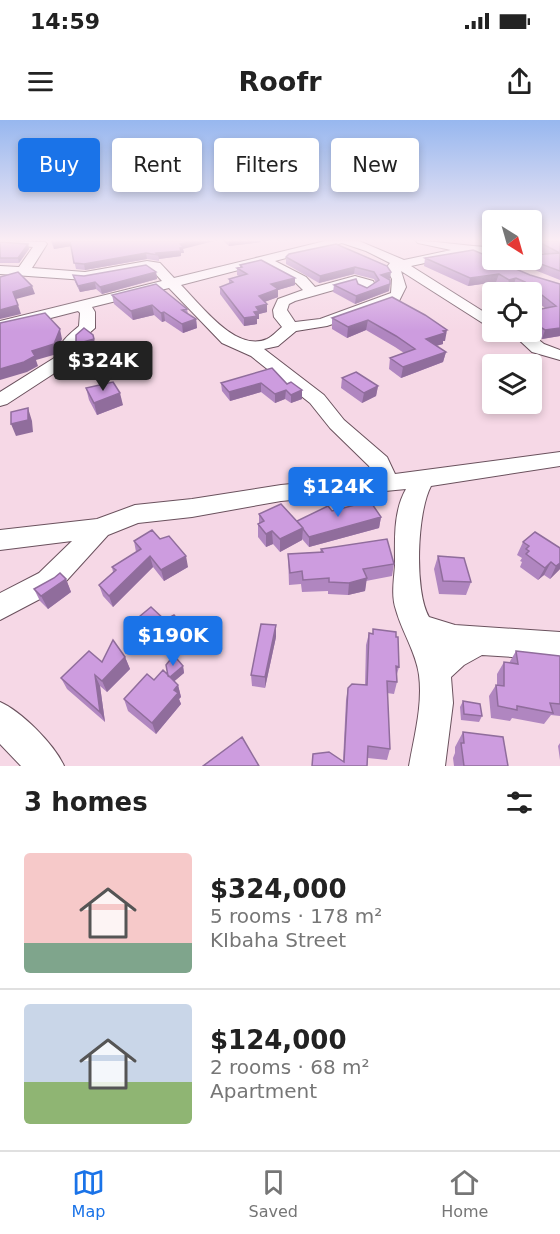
<!DOCTYPE html>
<meta charset="utf-8">
<style>
body{margin:0;font-family:"DejaVu Sans",sans-serif;background:#f2f2f2;color:#222;height:100vh;display:flex;flex-direction:column;font-size:22px;white-space:nowrap}
*{box-sizing:border-box;margin:0}
p{font-size:20px;color:#767676}
.icon{flex:none;width:33px;height:33px;fill:none;stroke:currentColor;stroke-width:2;stroke-linecap:round;stroke-linejoin:round}
.map{position:relative;height:646px;overflow:hidden}
.drawer{display:flex;flex-direction:column;background:#fff;flex:1}
.drawer>*{flex:none}
.banner{position:absolute;left:18px;top:18px;width:525px;height:54px;display:flex;gap:12px}
.needle{width:39px;rotate:143deg}
.fabs{position:absolute;left:482px;top:90px;display:grid;gap:12px}
.fabs a{display:grid;place-items:center;width:60px;height:60px;border-radius:6px;background:#fff;box-shadow:0 3px 9px #0003;font-size:30px}
.price{position:absolute;translate:-50% -51px;padding:0 14px;border-radius:6px;background:#1a73e8;color:#fff;font-size:20px;line-height:39px;filter:drop-shadow(0 2px 3px #0008)}
.price::after{content:'';position:absolute;left:50%;top:36px;width:18px;height:14px;margin-left:-9px;background:inherit;clip-path:polygon(0 0,100% 0,50% 100%)}
.price.on{background:#222;color:#fff}
ul{padding:0;list-style:none}
li{display:flex;align-items:center;gap:18px;height:150px;padding:0 24px}
li+li{border-top:2px solid #e0e0e0}
li span{display:grid;place-items:center;flex:none;width:168px;height:120px;border-radius:6px;color:#555}
li>.icon{margin-inline-start:auto}
span .icon{width:72px;height:72px;fill:#fffc;stroke-width:1}
li b{font-size:26px}
h2{display:flex;justify-content:space-between;align-items:center;height:72px;padding:0 24px;font-size:26px}
.chip{padding:0 21px;border-radius:6px;background:#fff;box-shadow:0 3px 9px #0003;font-size:21px;line-height:54px}
.chip.on{background:#1a73e8;color:#fff}
.status{display:flex;justify-content:space-between;align-items:center;height:42px;padding:0 30px;background:#fff;direction:ltr}
.status svg{height:16px;fill:currentColor}
header{display:flex;justify-content:space-between;align-items:center;height:78px;padding:0 24px;background:#fff;font-size:27px;font-weight:700}
.tab-bar{display:flex;justify-content:space-around;align-items:center;height:84px;border-top:2px solid #e0e0e0;background:#fff;font-size:16px;color:#767676}
.tab-bar a{display:grid;justify-items:center;gap:3px}
.tab-bar .on{color:#1a73e8}
.map>svg:first-child{display:block}
</style>
<div class="status"><b>14:59</b><svg viewBox="0 0 49 12"><path d="M0 12V9h3v3zM5 12V6h3v6zM10 12V3h3v9zM15 12V0h3v12zM26 1h20v11H26zM47 4h2v5h-2z"/></svg></div>
<header><svg class="icon" aria-label="menu" viewBox="0 0 24 24"><path d="M4 6h16M4 12h16M4 18h16"/></svg>Roofr<svg class="icon" aria-label="share" viewBox="0 0 24 24"><path d="M12 15V3M7 8l5-5 5 5M5 13v7h14v-7"/></svg></header>
<div class="map">
<svg width="560" height="646" viewBox="0 0 560 646">
<rect width="100%" height="100%" fill="#f6d8e6"/>
<g fill="none" stroke-linecap="round" stroke-linejoin="round">
<g stroke="#6a515d" stroke-width="2">
<path id="minor" d="M0 121 45 122 47 124 32 148 85 152 147 141 160 143 174 158 325 121H359L404 140 451 130 418 123 416 121C443 121 466 127 492 127V135H462L411 146 492 197V209L401 151 406 167 399 181 327 206 296 211 278 226 264 229 324 275 344 300 387 337 395 354 560 332V346L431 366C417 392 414 471 429 497L455 505 560 512V540L482 535 464 545 451 557 453 583 445 646H409C414 617 423 585 419 555 416 532 402 512 396 490 391 476 394 460 395 445 395 419 393 392 406 369L281 381 192 397 138 403 108 415 59 469 0 500V473L39 453 72 421 0 430V410L97 399 135 385 192 379 281 365 374 356 369 346 330 308 310 283 251 236 222 223 169 168 92 187 95 192V208L77 224 73 241 7 284 0 286V272L59 235C59 221 69 215 79 206L80 193 78 191 0 211V201L162 161 151 149H147L85 160 0 154V146L19 147 33 127 0 124ZM342 123 366 131 390 143 386 148 392 159 391 173 320 199 295 202 287 190 289 184 295 181 355 164 360 166 358 169 365 173 376 167 373 161 355 156 315 167 306 157 275 141ZM262 144 296 163 303 170 278 179 273 190 274 197 282 207C278 210 273 216 267 219 236 233 201 185 181 165Z
M531 121H547L531 128Z
M503 212 530 213 544 224 560 230V240L532 232 518 219 505 215Z
M0 582C21 591 55 625 64 646H21L0 624Z"/>
</g>
<use href="#minor" fill="#fff" fill-rule="evenodd"/>
</g>
<path fill="#b086c0" d="M51 121 183 129 184 133H181V136L159 139V141L147 139 85 150 76 149 71 126 54 129Z
M223 121H261V122L229 126Z
M537 121H560V160L517 143 519 140H531L545 134 535 129Z
M0 122 28 124 29 129 19 143H0Z
M336 124 390 159 389 171 355 184 333 172 334 165 358 164 367 168 376 163 374 159 354 154 319 163 286 144V137Z
M425 138 530 155 560 164V216L542 219 531 211V191L545 188 531 177V172H525L513 166 507 168 496 162 468 166 424 146Z
M240 145 295 165 278 170V177L264 182 267 192 259 194V199H257V204L244 206 220 174V167L229 164V159L239 156 237 155V148L240 147Z
M156 152 157 159 102 174 96 169 80 172 75 162 73 155 84 156Z
M112 175 187 189 188 194 196 199 197 208 183 213 165 201 162 202 154 195 133 200 114 184Z
M392 177 445 221H443V224L436 226 446 232 443 242 401 258 389 249 390 238 404 233 395 227 366 210 347 218 332 209V198Z
M272 248 302 279 291 283 285 279 275 283 261 272 230 281 222 271 221 263Z
M342 258 378 266 376 276 362 283 341 268Z
M86 268 123 285 97 295 89 280Z
M332 391 381 397 379 408 309 427 302 419V420L280 432 273 424 266 427 258 417V404L259 403V394L297 401Z
M160 419 188 447 164 461 153 447 113 487 103 476 99 465 113 452 112 447 136 432 134 421Z
M523 422 560 428V449L550 459 544 455 538 460 520 447 522 442 520 441 522 438 517 435Z
M321 429 394 444 392 456 366 461 365 471 348 475 328 474V471L302 472 301 464 289 465 288 434 320 432Z
M438 436 471 462 466 475 439 474 434 449Z
M66 459 71 472 48 489 40 481 34 469Z
M165 500 181 513 156 535 138 513 134 501Z
M369 513 399 547 397 554V562L394 574 387 573 390 629 387 640 368 638 367 646H312L343 641 346 580 348 568 365 565 366 525Z
M276 517 265 568 252 566 251 555Z
M516 531 560 536V596L551 595 544 604 512 598 510 601 491 598 489 576 496 565H497V554L504 542 509 543Z
M125 537 130 549 107 572 100 566 105 602 67 569 61 558 102 542Z
M183 546 184 553 174 561 178 565 181 577 179 579 181 584 156 614 128 591 124 579 154 560 168 556Z
M463 581 482 596 479 602 461 600 460 587Z
M463 612 508 646H454L453 638 455 633V627Z
M560 623V640L558 626Z"/>
<path fill="#906d9c" d="M70 121 72 126 54 129 53 123Z
M192 121H214L183 129 184 133H181V136L159 139 158 135 156 133 180 124Z
M229 121H261V122L229 126Z
M28 124 29 129 19 143 18 138Z
M146 133 147 139 85 150 84 144Z
M355 147 354 154 319 163 320 156Z
M156 152 157 159 102 174 100 167Z
M391 152 390 159 381 155Z
M499 154 496 162 468 166 470 158Z
M295 158V165L278 170V177L259 184V176L271 164Z
M516 158 513 166 507 168 509 160Z
M95 162 96 169 80 172 78 166Z
M390 164 389 171 355 184 356 176Z
M32 166 35 174 16 179 13 172Z
M267 184V192L259 194V199H257V204L244 206V198L254 192 256 187Z
M18 185 21 194 0 199V190Z
M152 185 154 195 133 200 131 191Z
M164 192 165 201 162 202 161 193Z
M196 199 197 208 183 213 182 204Z
M368 200 366 210 347 218 348 207Z
M560 208V216L542 219 545 210Z
M60 209 62 219 57 234 36 240 38 246 27 252 0 260V249L32 231Z
M447 210 445 221H443V224L424 229 426 219Z
M94 219 97 229 79 235 76 224Z
M446 232 443 242 401 258 403 247Z
M261 263V272L230 281 229 272Z
M378 266 376 276 362 283 364 273Z
M286 270 285 279 275 283V274Z
M302 270V279L291 283V275Z
M120 273 123 285 97 295 94 283Z
M28 288 32 301 33 312 16 316 11 304Z
M381 397 379 408 309 427V417Z
M303 408 302 420 280 432V419Z
M272 411 273 424 266 427V414Z
M150 436 153 447 113 487 109 476Z
M186 436 188 447 164 461 161 450Z
M551 442 544 455 538 460 545 448Z
M560 443V449L550 459 556 446Z
M367 458 365 471 348 475 349 463Z
M66 459 71 472 48 489 41 476Z
M178 500 181 513 156 535 152 522Z
M276 505V517L265 568V557Z
M125 537 130 549 107 572 102 561Z
M183 546 184 553 170 565 168 558Z
M95 555 100 566 105 602 100 592Z
M178 565 181 577 179 579 181 584 156 614 152 603 174 570Z"/>
<path fill="#cd9cdf" stroke="#906d9c" stroke-width="1.5" d="M52 121H192L180 124 183 127 180 128 181 131 156 133 158 135 146 133 84 144 74 143 70 121 53 123Z
M537 121H560V151L530 140H531V135L560 133Z
M0 122 28 124 18 138H0Z
M336 124 387 146 391 152 381 155 390 160V164L356 176 334 165 356 159 358 164 367 168 379 160 374 152 355 147 320 156 286 137 289 134Z
M473 130 492 138V140H495L530 155 560 164V208L545 210 534 203 531 202V191L556 186 525 162 516 158 509 160 499 154 470 158 425 138Z
M261 140 295 158 271 164 278 169 259 176 267 184 256 187 259 191 254 192 257 196 244 198 220 167 233 162 229 159 247 154 237 148 242 147 240 145Z
M146 145 156 152 100 167 95 162 78 166 73 155 84 156Z
M18 152 32 166 13 172 18 185 0 190V157Z
M156 164 187 189 182 190 196 199 182 204 164 192 161 193 152 185 131 191 112 175Z
M392 177 425 195 447 210 443 211 445 213 426 219 446 232 403 247 390 238 415 229 396 216 368 200 348 207 332 198Z
M45 193 60 209 54 224 32 231 35 236 24 242 0 249V203Z
M84 208 93 215 94 219 76 224V215Z
M272 248 287 264 291 262 302 270 291 275 286 270 275 274 261 263 229 272 221 263Z
M356 252 378 266 364 273 342 258Z
M113 262 120 273 94 283 86 268Z
M28 288V300L11 304V292Z
M370 381 381 397 309 417 303 409V408L297 401 328 386 332 391Z
M281 384 303 408 280 419 272 411 266 414 258 404 264 401 259 394Z
M152 410 160 419 169 416 186 436 161 450 150 436 109 476 99 465 116 450 112 447 141 429 134 421Z
M535 412 560 428V443L556 446 551 442 545 448 526 434 529 431 526 429 529 426 523 422Z
M387 419 394 444 363 449 367 458 349 463 329 462V458L303 460 302 451 290 453 288 434 323 432 321 429Z
M438 436 464 438 471 462 443 461Z
M60 453 66 459 41 476 34 469 54 458Z
M151 487 165 500 174 495 178 500 152 522 134 501Z
M261 504 276 505 265 557 251 555Z
M373 509 396 512V517H398L399 547 396 546 397 562 387 561 390 629 368 626 367 646H312L313 634 329 632 344 642 348 568 352 564 367 565 369 513 373 514Z
M113 520 125 537 102 561 95 555 100 592 61 558 89 531 102 542Z
M516 531 560 536V584L550 583 553 593 517 586V590L498 586 496 565 504 566V542L518 544Z
M177 539 183 546 170 557 168 556 166 545 170 540Z
M163 550 178 565 174 570 178 573 152 603 124 579 147 554 154 560Z
M463 581 480 584 482 596 464 594Z
M463 612 503 617 508 646H464L461 623H464Z
M242 617 259 646H203Z"/>
<linearGradient id="sky" x2="0" y2="1"><stop stop-color="#97b7ef"/><stop offset="0.57" stop-color="#fbedf4"/><stop offset="1" stop-color="#fbedf4" stop-opacity="0"/></linearGradient>
<rect width="560" height="211" fill="url(#sky)"/>
</svg>
<div class="fabs">
<a><svg class="needle" viewBox="-14 -14 28 28"><path d="M0-13l5 13h-10z" fill="#e53935"/><path d="M0 13l5-13h-10z" fill="#767676"/></svg></a>
<a><svg class="icon" aria-label="locate" viewBox="0 0 24 24"><circle cx="12" cy="12" r="6"/><path d="M12 2v4M12 18v4M2 12h4M18 12h4"/></svg></a>
<a><svg class="icon" aria-label="layers" viewBox="0 0 24 24"><path d="M12 4l9 5-9 5-9-5zM3 14l9 5 9-5"/></svg></a>
</div>
<b class="price on" style="left:103px;top:272px">$324K</b>
<b class="price" style="left:338px;top:398px">$124K</b>
<b class="price" style="left:173px;top:547px">$190K</b>
<div class="banner">
<a class="chip on">Buy</a>
<a class="chip">Rent</a>
<a class="chip">Filters</a>
<a class="chip">New</a>
</div>
</div>
<section class="drawer">
<h2>3 homes<svg class="icon" aria-label="filters" viewBox="0 0 24 24"><path d="M4 7h16M4 17h16"/><circle cx="9" cy="7" r="2"/><circle cx="15" cy="17" r="2"/></svg></h2>
<ul>
<li><span style="background:linear-gradient(#f6c9c9 75%,#7fa58c 0)"><svg class="icon" aria-label="home" viewBox="0 0 24 24"><path d="M3 11l9-7 9 7M6 9v11h12V9"/></svg></span><div><b>$324,000</b><p>5 rooms · 178 m²</p><p>KIbaha Street</p></div></li>
<li><span style="background:linear-gradient(#c9d6e8 65%,#8fb573 0)"><svg class="icon" aria-label="home" viewBox="0 0 24 24"><path d="M3 11l9-7 9 7M6 9v11h12V9"/></svg></span><div><b>$124,000</b><p>2 rooms · 68 m²</p><p>Apartment</p></div></li>
</ul>
</section>
<nav class="tab-bar">
<a class="on"><svg class="icon" aria-label="map" viewBox="0 0 24 24"><path d="M3 6l6-2 6 2 6-2v14l-6 2-6-2-6 2zM9 4v14M15 6v14"/></svg>Map</a>
<a><svg class="icon" aria-label="saved" viewBox="0 0 24 24"><path d="M7 4h10v16l-5-4-5 4z"/></svg>Saved</a>
<a><svg class="icon" aria-label="home" viewBox="0 0 24 24"><path d="M3 11l9-7 9 7M6 9v11h12V9"/></svg>Home</a>
</nav>
